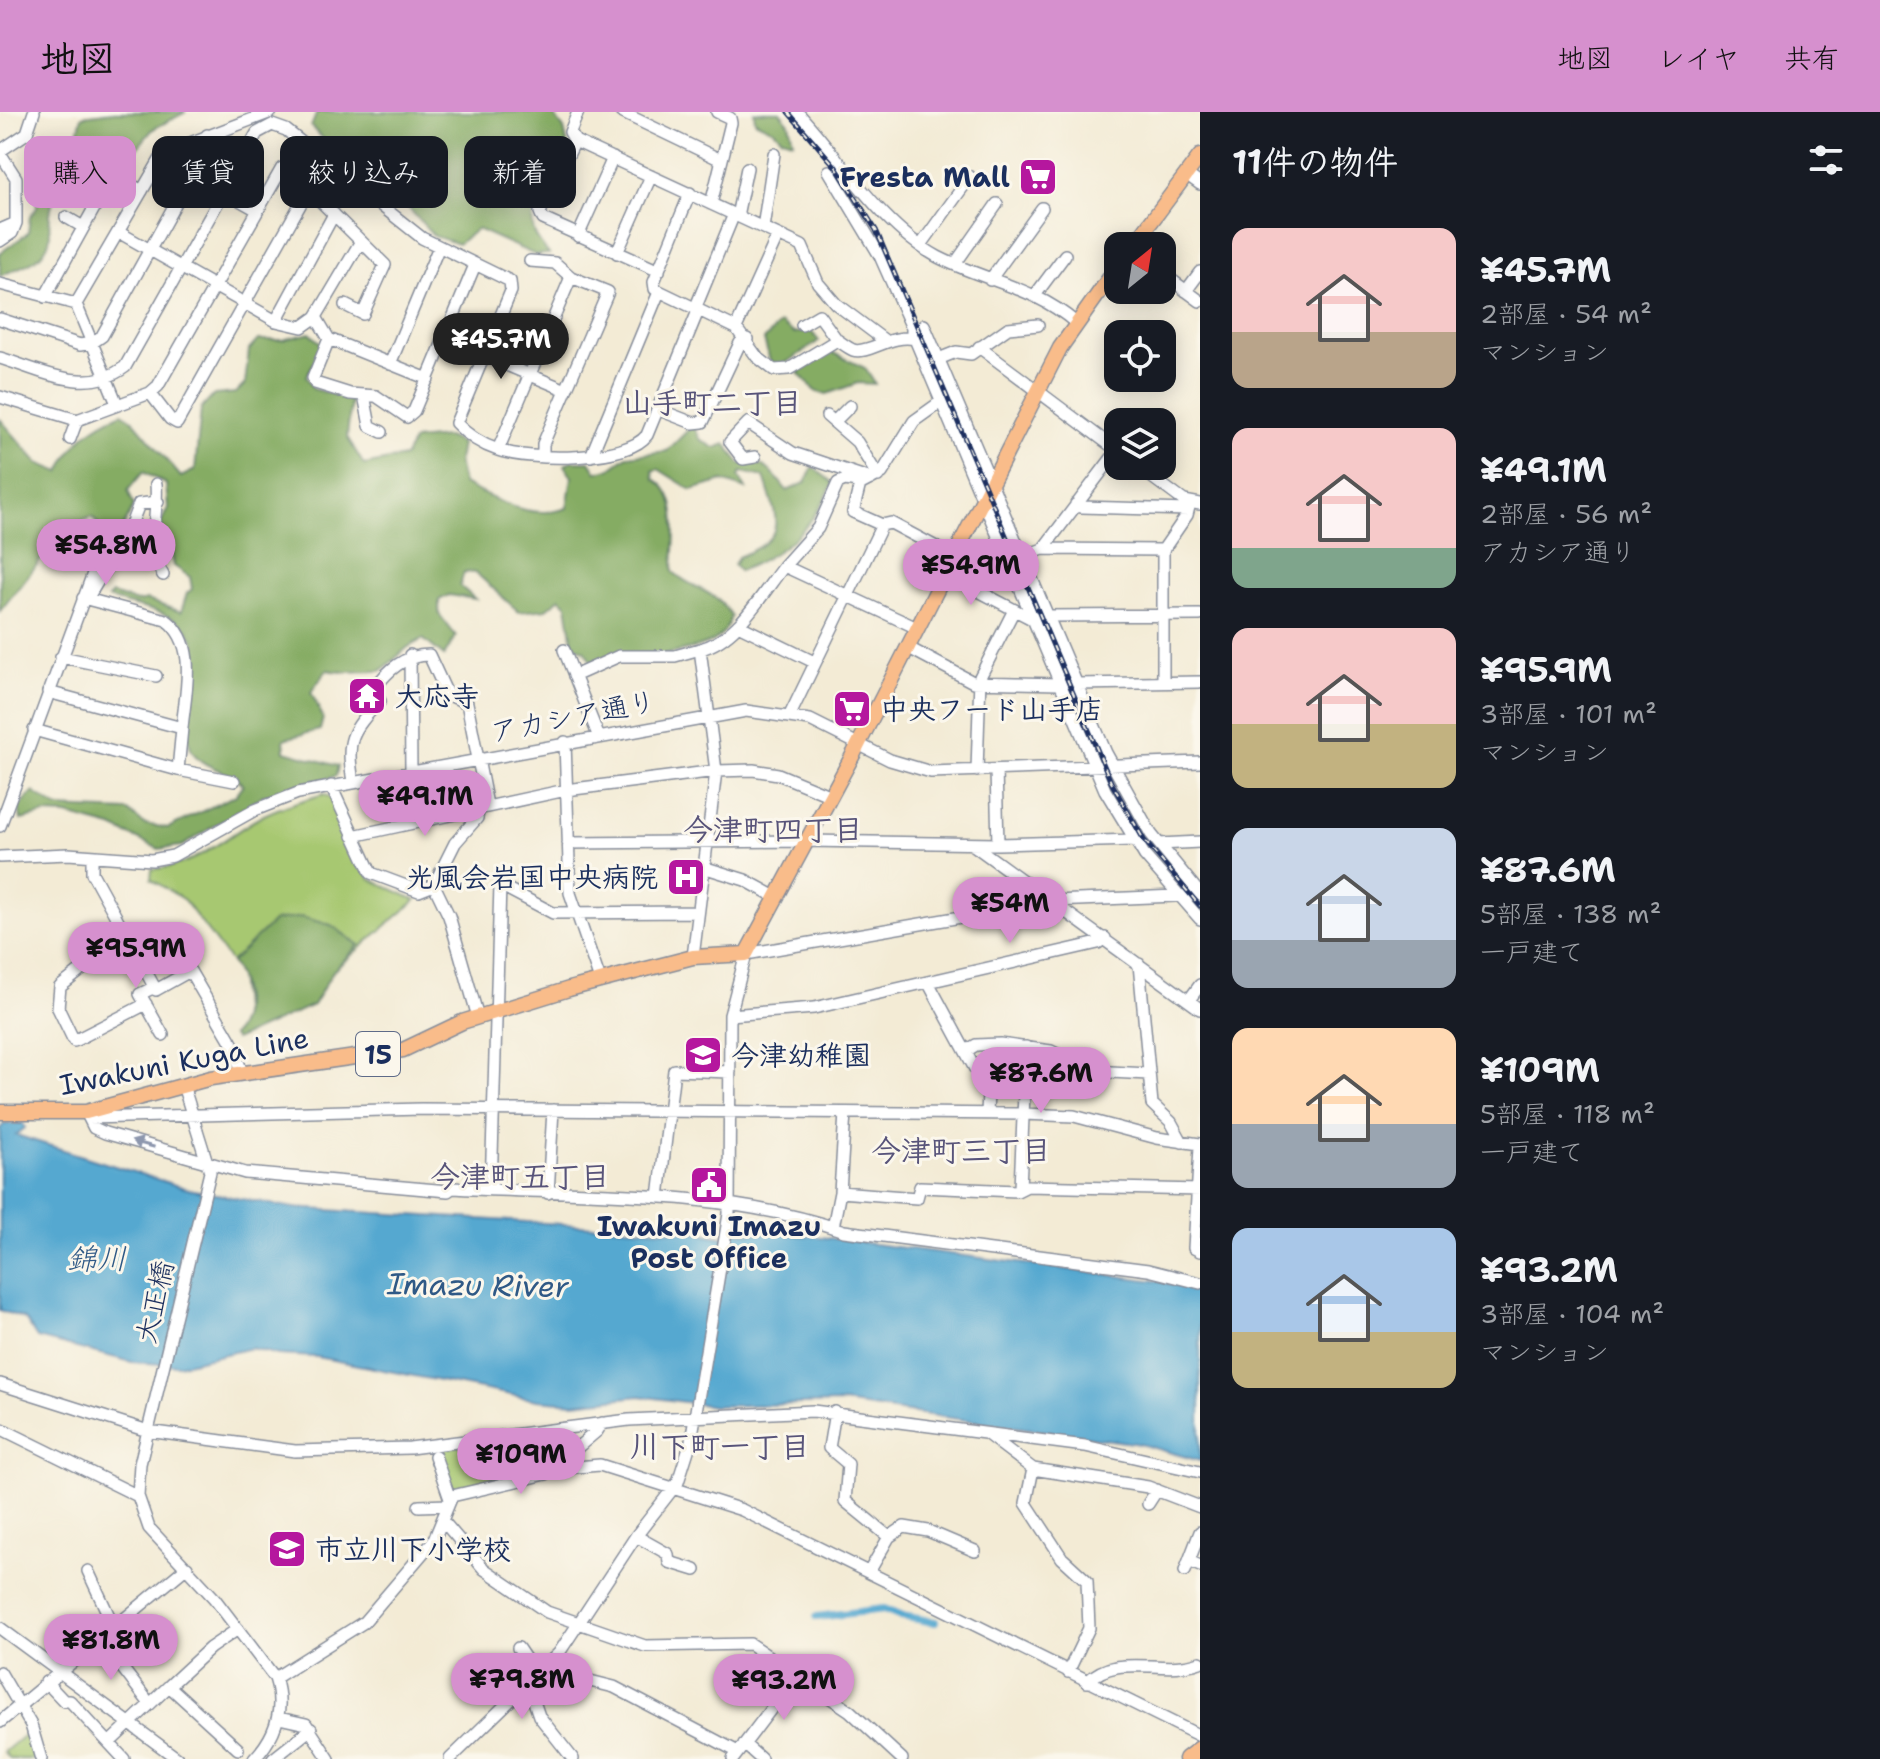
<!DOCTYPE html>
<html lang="ja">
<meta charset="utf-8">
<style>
body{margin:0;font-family:"Shantell Sans","Klee One",sans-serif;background:#20242c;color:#f1f3f6;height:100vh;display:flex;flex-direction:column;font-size:30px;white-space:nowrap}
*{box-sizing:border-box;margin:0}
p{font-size:26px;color:#9ea1a6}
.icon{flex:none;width:44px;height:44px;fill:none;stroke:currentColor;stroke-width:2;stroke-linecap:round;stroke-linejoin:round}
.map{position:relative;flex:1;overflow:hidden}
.side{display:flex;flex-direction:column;background:#171b24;width:680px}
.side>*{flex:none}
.hud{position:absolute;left:24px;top:24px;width:760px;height:72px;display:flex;gap:16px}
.needle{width:52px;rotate:30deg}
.controls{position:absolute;left:1104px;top:120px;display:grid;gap:16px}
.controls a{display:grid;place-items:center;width:72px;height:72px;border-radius:16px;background:#171b24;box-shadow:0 4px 20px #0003;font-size:40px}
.price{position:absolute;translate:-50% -68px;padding:0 18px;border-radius:28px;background:#d690ce;color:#111;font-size:26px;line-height:52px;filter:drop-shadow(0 2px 4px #0008)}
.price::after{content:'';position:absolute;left:50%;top:48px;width:24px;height:18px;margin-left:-12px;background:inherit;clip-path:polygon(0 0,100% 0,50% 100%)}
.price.on{background:#222;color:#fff}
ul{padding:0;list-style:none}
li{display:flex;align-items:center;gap:24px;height:200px;padding:0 32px}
li span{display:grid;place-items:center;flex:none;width:224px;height:160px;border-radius:16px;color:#555}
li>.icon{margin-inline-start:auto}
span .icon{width:96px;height:96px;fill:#fffc;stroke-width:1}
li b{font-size:34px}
h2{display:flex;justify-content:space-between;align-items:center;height:96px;padding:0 32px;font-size:34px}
.pill{padding:0 28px;border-radius:16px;background:#171b24;box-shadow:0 4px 20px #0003;font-size:28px;line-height:72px}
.pill.on{background:#d690ce;color:#111}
header{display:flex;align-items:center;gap:48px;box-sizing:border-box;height:112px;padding:0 40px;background:#d690ce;color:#111}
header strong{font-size:38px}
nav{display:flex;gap:44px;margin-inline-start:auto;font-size:28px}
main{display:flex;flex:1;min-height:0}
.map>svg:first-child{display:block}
</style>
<header>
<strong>地図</strong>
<nav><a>地図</a><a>レイヤ</a><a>共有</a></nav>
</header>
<main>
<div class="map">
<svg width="1200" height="1647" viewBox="0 0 1200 1647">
<rect width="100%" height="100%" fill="#fbf7ec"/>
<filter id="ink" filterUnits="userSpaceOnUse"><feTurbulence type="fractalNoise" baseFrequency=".0125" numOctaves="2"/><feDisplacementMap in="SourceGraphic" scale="16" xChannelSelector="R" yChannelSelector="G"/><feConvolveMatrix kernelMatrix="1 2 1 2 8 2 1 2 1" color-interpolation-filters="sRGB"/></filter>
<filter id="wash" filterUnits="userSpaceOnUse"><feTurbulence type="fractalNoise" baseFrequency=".006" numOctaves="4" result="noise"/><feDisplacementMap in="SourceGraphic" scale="32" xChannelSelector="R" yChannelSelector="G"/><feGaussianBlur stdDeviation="1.8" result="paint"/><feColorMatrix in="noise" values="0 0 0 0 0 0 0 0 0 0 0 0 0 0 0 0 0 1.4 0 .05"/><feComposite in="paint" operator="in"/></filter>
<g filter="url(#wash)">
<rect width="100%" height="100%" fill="#f3ebd5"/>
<path fill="#a7c871" stroke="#617c68" stroke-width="2" d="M324 682 331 686 370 767 416 788 333 859 313 893 232 924 243 911 239 861 184 788 151 767 152 757C197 756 227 722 264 703 284 693 304 688 324 682Z
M489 1329 498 1367 450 1381 437 1337Z
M28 1620 36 1647H10L4 1640Z"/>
<path fill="#85ac63" stroke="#506e60" stroke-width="2" d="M115 0H186L153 17 125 51 79 48C65 64 52 81 50 103 48 118 54 125 44 139 35 152 14 157 0 164V141L28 121 30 104 37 96 34 52 49 47 55 35 76 31 82 4Z
M317 0H556L555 5 564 17 568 34 550 67 538 69 526 84 534 95C529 117 535 126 549 142L535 143 477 117 458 132 434 124 402 89 360 62 311 15Z
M754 0H780L789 11 793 29 782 26 774 18 755 9Z
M780 211 794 221 811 219 819 229 781 254 770 249 764 228Z
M310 221 324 234 306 264 313 277 351 287 347 325 364 353 404 345 414 328 447 325 461 331 458 350 463 372C496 388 531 409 567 396L572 365 565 353 571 349H590L597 360 609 357 627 344 667 339 693 313 700 327 715 336 726 332 740 352C765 348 773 360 787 379L805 371 813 355 833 371C813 416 784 441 739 459L734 453 738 445C788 425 778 410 764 365L742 360 739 364 746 377 723 369 692 378 658 357 653 359 654 367C684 383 673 431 673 460 696 480 714 476 731 504 728 516 721 526 709 531 679 543 622 550 591 549L585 539 573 532 567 493 560 486 546 497 519 500 476 461 464 460 460 474 475 487 449 483 439 488V502L456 524 444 544 423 527 408 535 381 559C360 558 349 563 327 558L311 580 323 606 320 618 284 627 285 639 338 654 336 664 262 684 182 734 159 737 112 715 67 703 46 702 21 708 19 695 33 680 58 696 128 699 144 712 168 716 236 683 243 673C229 656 198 658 190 634 178 597 221 532 174 507 154 496 129 495 108 486L112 482 137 490 147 488 181 500 187 481 192 477 190 465 174 454 168 424 160 413 168 396 166 372 143 360 128 378 134 394 111 438 88 426 99 413 92 405 67 415 0 499V307L38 351 60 360C73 329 92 314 122 301L133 308 181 365 195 358 201 297 214 283 236 281 245 272 249 238 258 228H282Z
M829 239 865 256 875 272 858 271 827 282 817 280 798 261Z
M302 805 331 813 359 833 333 859 313 893 235 928 232 924C249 905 245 871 231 850L274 809Z"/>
<path fill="#55a8d0" stroke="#386c97" stroke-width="2" d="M23 1011 25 1016 16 1023 188 1077 292 1096 696 1120 731 1127 735 1120 813 1124 1157 1169 1200 1178V1349L1140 1332 842 1291 714 1294 640 1284 574 1291 537 1288 317 1245 278 1243 251 1236 178 1253 132 1250 37 1226 25 1207 0 1198V1017L4 1012Z"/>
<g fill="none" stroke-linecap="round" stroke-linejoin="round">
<path stroke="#55a8d0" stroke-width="8" d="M817 1505 884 1497 901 1504 935 1510"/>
</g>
</g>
<g filter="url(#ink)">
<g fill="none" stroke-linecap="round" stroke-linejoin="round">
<g stroke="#878d9a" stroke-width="14">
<path id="minor" d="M578 0 570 20 575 29 802 134 818 171 836 192 884 228
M621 0 721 48
M797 0C840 46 882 115 938 145 987 170 1033 174 1076 211
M575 29 540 100 543 107 659 159
M0 39 27 21 34 0
M0 41 16 66V111L12 121 0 129
M829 59 880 144 912 216V226
M1186 62 1200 72
M89 73 102 81
M225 80 257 98
M690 81 654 170 655 177 736 216 757 245 774 258 789 257 837 228C842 231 848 236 853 238 868 243 892 221 915 227L1105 678 1145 744 1200 807
M711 92 731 11 730 6 717 0
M737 104 747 56
M66 105 83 115
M763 116 774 42
M0 118 16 111
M120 121 276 209 302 215 316 205 361 129
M578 124 613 46
M921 133 970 65
M617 141 651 64
M530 149 555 151 571 165 608 180 543 332V343
M955 152 997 92
M1162 161 1200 189
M990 168 1042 96
M0 172 76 192 164 41 271 0
M1186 179 1200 160
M1036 182 1065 143
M45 185 113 62 142 79
M76 192 117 292
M695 197 734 102
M316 205 329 227 428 267
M0 207 80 233 92 231 102 224 209 31 207 23
M276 209 334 102
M802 213 819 203 837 228
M924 213 1106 641 1151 722 1200 782
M736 216 778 123
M329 227 313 266 315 271 350 282 376 284 407 305 414 299 475 153
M979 235 1118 339
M485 244 566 278
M0 246C40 258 86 284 125 255L257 21 272 13 286 18 422 126 510 169 511 179 456 311C467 323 483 333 498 338 529 349 627 350 647 323L698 199
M941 246 956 240 971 242 1008 216 1038 213
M390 252 438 137
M150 281 170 307 177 311 309 77
M364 283 370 314 382 320
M0 285 77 308 150 281 158 274 282 56 286 55 385 153 363 202 345 193
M657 297 693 311 703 310 740 231 747 227
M827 304 857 330 878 364
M834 310 850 294
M70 327 77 308
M498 338 571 165
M591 344 659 180
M755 345 743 347 730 330 748 311 793 341 871 367
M1137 354 1184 389 1200 392
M156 372C159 403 145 435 163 463
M860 372 853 400 882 413
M1076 392 1081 395 1188 398
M1043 437 1117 339
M1024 444 1043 437 1163 438
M784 454 818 416 838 371 845 368 863 371 882 361 914 309 942 289
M944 461 1032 507 1048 504 1200 503
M90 482 129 418 139 392 158 390
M83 486 166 508C199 532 185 581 182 616
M738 513 814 550
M907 535 973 570 1058 572
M564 538 598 623
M410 543 411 660
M61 545 156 564
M574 564 619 544H675L700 537
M1163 570V438L1187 403 1190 391
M1077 572 1200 570
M48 580 182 616 178 658
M790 603 882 413 891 411 953 444
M34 618 178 658 234 669
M565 630 570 781 600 868
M996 658 998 732
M977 659 980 565 1014 498
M353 670C346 628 350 620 380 589L373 578C388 558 404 543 429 543L447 582 467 591 487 693
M331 674 371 761 419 779 434 773 455 731 477 706 479 695
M0 714 102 437 83 430
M353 724 566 678 716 659 753 658 778 662 831 684
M568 731 807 729 998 732 1134 728
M972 732 1200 897
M1159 732 1200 730
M92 744V761L156 878 190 859 232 931 242 961
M0 745 68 742 152 748 173 744 255 698 298 681 746 599 810 608 890 648 931 660 1200 650
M703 755 745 768 776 785
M434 773 449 804 478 905
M131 831 113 833 60 875 58 896 74 929 146 892
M693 845 716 659 700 537C737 528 761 483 784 454L917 516
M1139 852 1152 992 1171 1010 1182 1030
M928 870 988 981 987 1001
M155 875 140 882 163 923
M1189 888 1200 873
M730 903 814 896 1098 831 1105 826
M966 939 976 933 1000 932 1051 939 1092 959 1148 962
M183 973 210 1060 140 1352 138 1384 149 1416 214 1486 275 1566C285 1597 276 1624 254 1647
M86 1000 94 1016 105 1021 245 1061 448 1079 452 1076C581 1083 720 1076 844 1119L1148 1158 1200 1171
M89 1006 421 997 1023 1002 1074 1004 1157 1026 1200 1032
M1200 1035 1194 1136 1200 1139
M1020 1076 1026 935
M491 1078 500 773 553 801 697 800
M840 1080 917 1086 920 1075 1017 1079 1027 1074 1200 1078
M548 1081 553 998
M659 1085 674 958 730 960
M833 1115 840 1080 845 1001
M0 1272 148 1319 295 1339 410 1336 629 1308 813 1299 1085 1334 1200 1360
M835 1300 829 1336 848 1352 845 1389 889 1425
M0 1316 138 1384
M987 1322 1033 1357 1148 1375 1200 1395
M435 1344 450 1387
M553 1357 600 1353 742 1398 1200 1624
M1033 1357 1026 1391 1062 1446 1087 1469 1089 1516 1068 1560
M1148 1392 1157 1378
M419 1394 448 1393
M443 1409 484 1457 547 1500 645 1534 750 1532 850 1599 902 1647
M636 1424 668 1442 669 1450 695 1458
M1189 1449 1200 1454
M88 1459 114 1515
M1185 1459 1200 1420
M869 1460 889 1425 904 1415 928 1419 975 1439
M0 1516 178 1647
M100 1527 150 1592
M518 1536 537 1564
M552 1549 590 1569 614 1575 738 1640
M0 1560 31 1613 41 1647
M275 1566 364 1510 434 1428 452 1384 546 1362 597 1319 602 1311
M46 1570 64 1589H70L124 1647
M1087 1570C1118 1539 1162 1564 1200 1550
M528 1572 539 1604 573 1647
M169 1574 210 1536 238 1517
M279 1606 306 1612 329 1647
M0 1610 187 1455
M109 1631 169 1574 238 1637
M744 1632 761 1647
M273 1647 311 1617
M450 1647 559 1541 636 1424 678 1370 691 1329 729 1102 730 903 746 842 1054 789 1200 783
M733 1647 796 1564"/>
</g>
<g stroke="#878d9a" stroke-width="17">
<path id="major" d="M1133 134 1200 44
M0 1000H86L211 966 403 938 462 910 569 877 693 845 746 842 854 641 1060 236 1118 154"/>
</g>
<g stroke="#878d9a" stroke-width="19">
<path id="highway" d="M1187 1647 1200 1637"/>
</g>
<use href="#minor" stroke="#fff" stroke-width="11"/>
<use href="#major" stroke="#f9bc8a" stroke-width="14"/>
<use href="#highway" stroke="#f9bc8a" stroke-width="16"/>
<g stroke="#1b2f5e" stroke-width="5">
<path id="rail" d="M788 0 836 55 876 118 1111 670 1144 728 1200 794"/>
</g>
<use href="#rail" stroke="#fbf7ec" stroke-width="2" stroke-dasharray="6" stroke-linecap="butt"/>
</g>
<defs><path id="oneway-solid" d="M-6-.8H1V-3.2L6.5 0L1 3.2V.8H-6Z" transform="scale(2)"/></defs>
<use fill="#8d97ae" href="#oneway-solid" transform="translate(143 1032) rotate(-164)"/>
</g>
<defs>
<g id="supermarket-square" transform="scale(2)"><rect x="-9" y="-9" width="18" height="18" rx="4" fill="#b5179e" stroke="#fbf7ec"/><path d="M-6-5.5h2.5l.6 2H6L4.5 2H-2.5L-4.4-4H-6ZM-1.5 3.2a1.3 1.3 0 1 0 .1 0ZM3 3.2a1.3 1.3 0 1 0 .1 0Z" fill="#fff"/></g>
<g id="temple-square" transform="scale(2)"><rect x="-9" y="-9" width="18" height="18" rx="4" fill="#b5179e" stroke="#fbf7ec"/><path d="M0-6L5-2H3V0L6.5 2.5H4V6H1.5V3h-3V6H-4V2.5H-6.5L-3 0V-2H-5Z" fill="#fff"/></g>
<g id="hospital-square" transform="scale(2)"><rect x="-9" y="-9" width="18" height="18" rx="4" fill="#b5179e" stroke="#fbf7ec"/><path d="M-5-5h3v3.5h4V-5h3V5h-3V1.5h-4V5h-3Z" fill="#fff"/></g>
<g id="school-square" transform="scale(2)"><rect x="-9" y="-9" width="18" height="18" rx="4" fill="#b5179e" stroke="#fbf7ec"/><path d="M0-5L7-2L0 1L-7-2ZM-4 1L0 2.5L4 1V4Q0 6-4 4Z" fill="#fff"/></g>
<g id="civic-square" transform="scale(2)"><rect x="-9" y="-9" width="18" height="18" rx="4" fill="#b5179e" stroke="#fbf7ec"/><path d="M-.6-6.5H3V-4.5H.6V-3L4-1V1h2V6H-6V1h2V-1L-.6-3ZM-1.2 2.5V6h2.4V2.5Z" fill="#fff"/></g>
</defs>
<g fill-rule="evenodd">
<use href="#supermarket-square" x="1038" y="65"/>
<use href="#temple-square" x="367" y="584"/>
<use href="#supermarket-square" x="852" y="597"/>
<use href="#hospital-square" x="686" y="765"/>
<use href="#school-square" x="703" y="943"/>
<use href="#civic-square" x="709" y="1073"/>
<use href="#school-square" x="287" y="1437"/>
</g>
<g text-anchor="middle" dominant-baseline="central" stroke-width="6" stroke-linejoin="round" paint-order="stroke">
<rect fill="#fbf7ec" stroke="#5e6b89" stroke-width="2" x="356" y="920" width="44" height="44" rx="6"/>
<g font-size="26" font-weight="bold" fill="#1b2f5e">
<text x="378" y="942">15</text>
</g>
<g font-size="28" font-weight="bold" fill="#1b2f5e" stroke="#fbf7ec" text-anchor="start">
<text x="1010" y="65" text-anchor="end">Fresta Mall</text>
<text x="395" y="584">大応寺</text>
<text x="880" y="597">中央フード山手店</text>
<text x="658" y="765" text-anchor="end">光風会岩国中央病院</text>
<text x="731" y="943">今津幼稚園</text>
<text x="709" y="1114" text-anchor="middle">Iwakuni Imazu<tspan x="709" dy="32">Post Office</tspan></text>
<text x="315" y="1437">市立川下小学校</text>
</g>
<g font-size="28" fill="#1b2f5e" stroke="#fbf7ec">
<text transform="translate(573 604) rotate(-11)">アカシア通り</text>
<text transform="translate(184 949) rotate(-11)">Iwakuni Kuga Line</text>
<text transform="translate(154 1190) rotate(-77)">大正橋</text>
</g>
<g font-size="30" font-weight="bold" fill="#58547a" stroke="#fbf7ec">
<text x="712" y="290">山手町二丁目</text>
<text x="773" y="717">今津町四丁目</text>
<text x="961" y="1038">今津町三丁目</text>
<text x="520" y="1064">今津町五丁目</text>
<text x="720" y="1334">川下町一丁目</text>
</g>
<g font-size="30" font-style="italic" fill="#2f5986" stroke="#fbf7ec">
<text x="97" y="1146">錦川</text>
<text transform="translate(478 1173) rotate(1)">Imazu River</text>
</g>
</g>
</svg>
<div class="controls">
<a><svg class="needle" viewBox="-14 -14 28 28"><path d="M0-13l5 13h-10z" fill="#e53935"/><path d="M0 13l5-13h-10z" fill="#9ea1a6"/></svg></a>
<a><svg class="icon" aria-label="locate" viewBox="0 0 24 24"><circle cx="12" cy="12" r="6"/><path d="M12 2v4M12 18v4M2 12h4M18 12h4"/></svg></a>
<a><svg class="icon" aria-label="layers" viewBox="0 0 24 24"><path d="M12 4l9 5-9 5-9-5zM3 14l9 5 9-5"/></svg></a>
</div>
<b class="price on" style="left:501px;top:269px">¥45.7M</b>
<b class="price" style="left:106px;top:475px">¥54.8M</b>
<b class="price" style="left:971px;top:495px">¥54.9M</b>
<b class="price" style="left:425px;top:726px">¥49.1M</b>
<b class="price" style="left:1010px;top:833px">¥54M</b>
<b class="price" style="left:136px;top:878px">¥95.9M</b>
<b class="price" style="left:1041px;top:1003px">¥87.6M</b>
<b class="price" style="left:521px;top:1384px">¥109M</b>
<b class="price" style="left:111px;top:1570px">¥81.8M</b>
<b class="price" style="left:522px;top:1609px">¥79.8M</b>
<b class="price" style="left:784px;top:1610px">¥93.2M</b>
<div class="hud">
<a class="pill on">購入</a>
<a class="pill">賃貸</a>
<a class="pill">絞り込み</a>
<a class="pill">新着</a>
</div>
</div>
<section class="side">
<h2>11件の物件<svg class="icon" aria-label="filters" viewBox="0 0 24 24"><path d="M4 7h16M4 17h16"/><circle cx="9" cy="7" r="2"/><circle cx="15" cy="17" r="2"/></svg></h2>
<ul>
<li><span style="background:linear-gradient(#f6c9c9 65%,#b9a48a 0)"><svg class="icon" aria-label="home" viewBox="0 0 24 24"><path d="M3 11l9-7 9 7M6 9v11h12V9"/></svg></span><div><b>¥45.7M</b><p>2部屋 · 54 m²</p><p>マンション</p></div></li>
<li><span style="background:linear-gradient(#f6c9c9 75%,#7fa58c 0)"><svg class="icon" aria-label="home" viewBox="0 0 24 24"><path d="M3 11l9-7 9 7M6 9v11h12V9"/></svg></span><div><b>¥49.1M</b><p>2部屋 · 56 m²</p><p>アカシア通り</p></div></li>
<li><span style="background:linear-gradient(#f6c9c9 60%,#c2b280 0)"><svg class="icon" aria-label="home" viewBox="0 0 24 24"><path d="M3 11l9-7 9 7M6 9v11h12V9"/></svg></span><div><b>¥95.9M</b><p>3部屋 · 101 m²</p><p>マンション</p></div></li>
<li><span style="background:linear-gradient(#c9d6e8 70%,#9aa5b1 0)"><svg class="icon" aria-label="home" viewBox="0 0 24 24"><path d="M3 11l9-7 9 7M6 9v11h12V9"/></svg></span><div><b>¥87.6M</b><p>5部屋 · 138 m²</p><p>一戸建て</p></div></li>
<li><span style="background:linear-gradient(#ffd9b3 60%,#9aa5b1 0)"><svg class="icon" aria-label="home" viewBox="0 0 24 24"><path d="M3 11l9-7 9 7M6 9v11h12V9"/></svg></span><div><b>¥109M</b><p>5部屋 · 118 m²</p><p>一戸建て</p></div></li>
<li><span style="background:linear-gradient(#a9c7e8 65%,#c2b280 0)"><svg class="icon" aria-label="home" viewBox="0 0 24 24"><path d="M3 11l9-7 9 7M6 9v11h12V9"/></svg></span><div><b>¥93.2M</b><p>3部屋 · 104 m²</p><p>マンション</p></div></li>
</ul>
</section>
</main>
